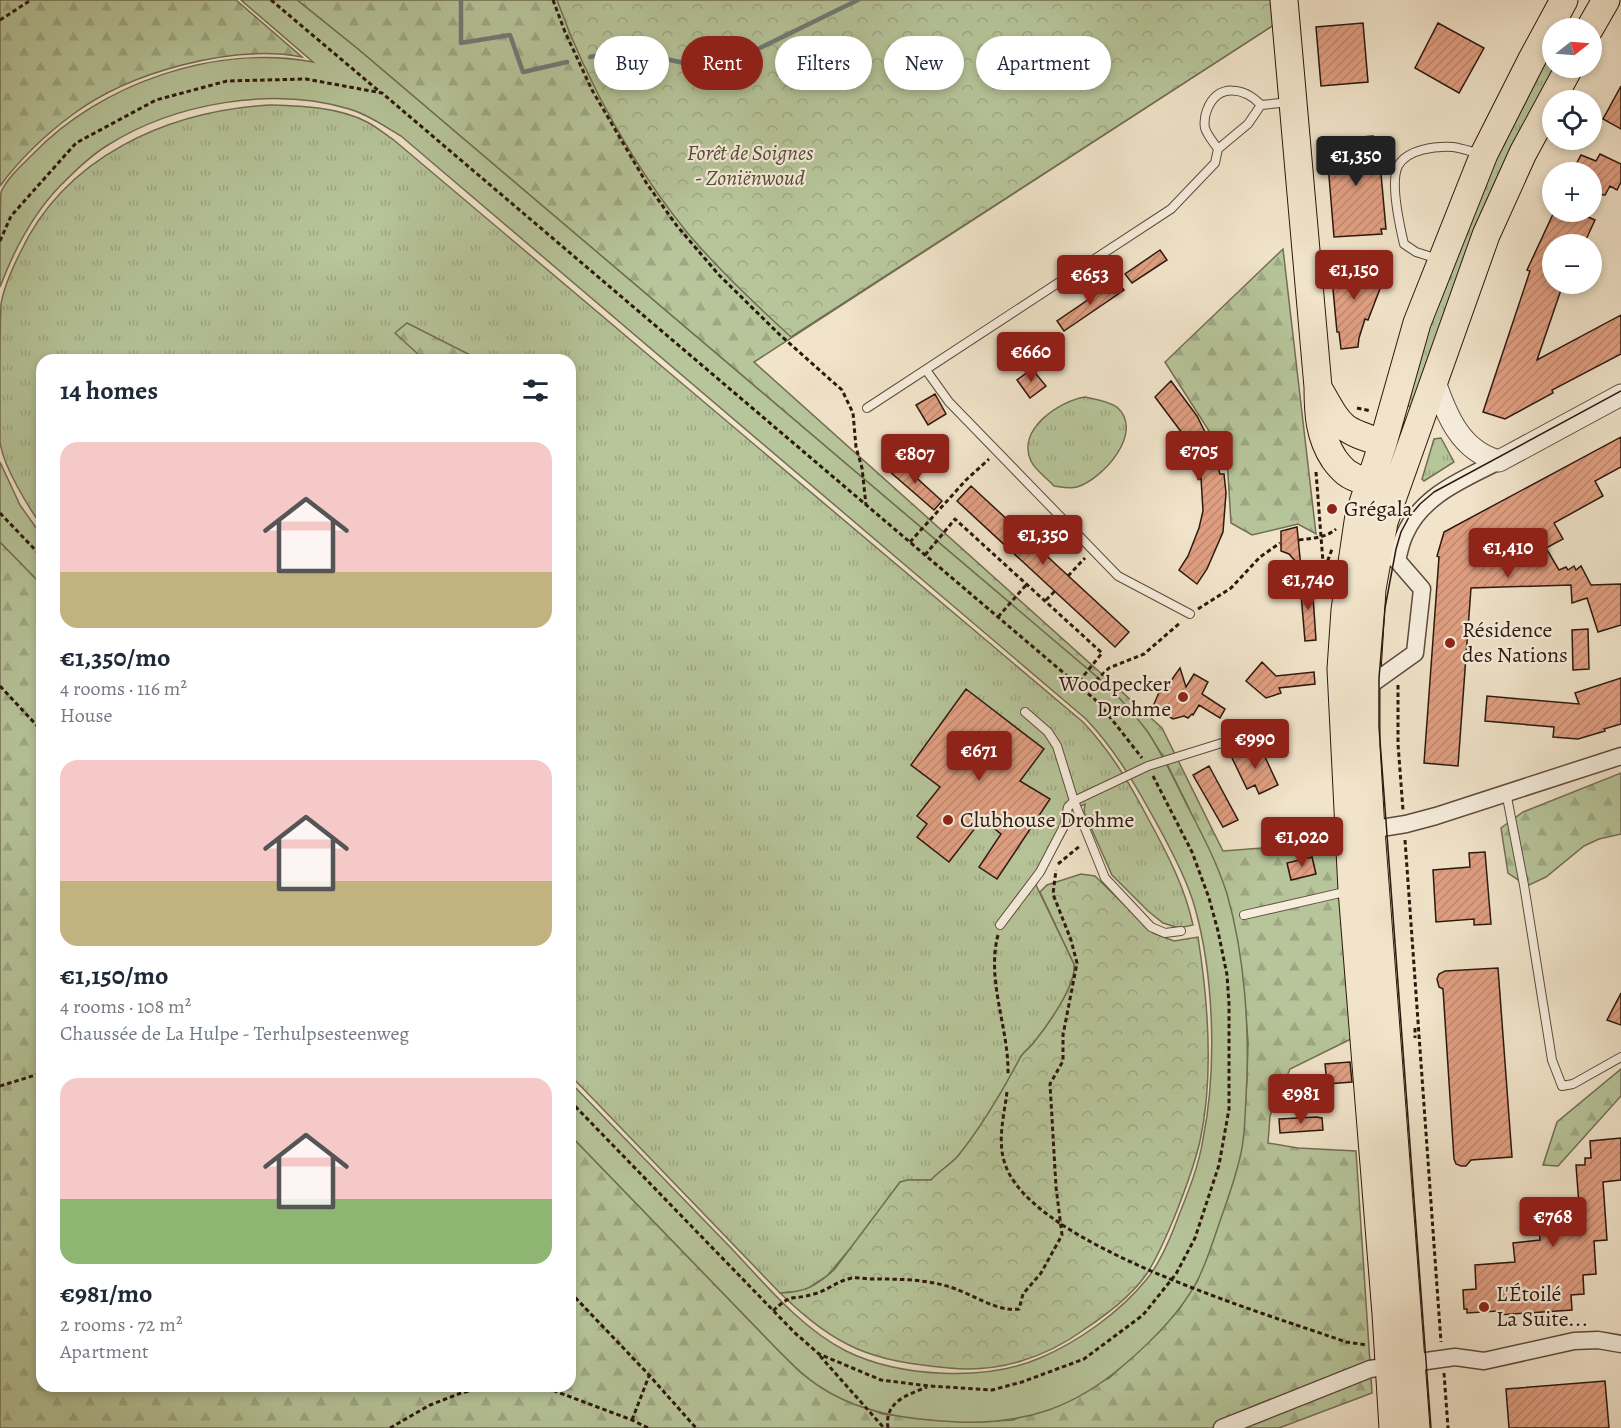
<!DOCTYPE html>
<meta charset="utf-8">
<style>
body{margin:0;font-family:Alegreya,serif;background:#f2f2f3;color:#1f2937;height:100vh;display:flex;flex-direction:column;font-size:22px;white-space:nowrap}
*{box-sizing:border-box;margin:0}
p{font-size:20px;color:#747a83}
.icon{flex:none;width:33px;height:33px;fill:none;stroke:currentColor;stroke-width:2;stroke-linecap:round;stroke-linejoin:round}
.map{position:relative;flex:1;overflow:hidden}
.sheet{position:absolute;left:36px;top:354px;width:540px;height:1038px;display:flex;flex-direction:column;background:#fff;border-radius:18px;box-shadow:0 3px 9px #0003}
.sheet>*{flex:none}
.banner{position:absolute;left:594px;top:36px;width:570px;height:54px;display:flex;gap:12px}
.needle{width:39px;rotate:73deg}
.buttons{position:absolute;left:1542px;top:18px;display:grid;gap:12px}
.buttons a{display:grid;place-items:center;width:60px;height:60px;border-radius:50%;background:#fff;box-shadow:0 3px 9px #0003;font-size:30px}
.price{position:absolute;translate:-50% -51px;padding:0 14px;border-radius:6px;background:#8f2418;color:#fff;font-size:20px;line-height:39px;filter:drop-shadow(0 2px 3px #0008)}
.price::after{content:'';position:absolute;left:50%;top:36px;width:18px;height:14px;margin-left:-9px;background:inherit;clip-path:polygon(0 0,100% 0,50% 100%)}
.price.current{background:#222;color:#fff}
ul{padding:0;list-style:none}
li{display:grid;align-content:center;gap:12px;height:318px;padding:0 24px}
li span{display:grid;place-items:center;height:186px;border-radius:18px;color:#555}
li>.icon{margin-inline-start:auto}
span .icon{width:108px;height:108px;fill:#fffc;stroke-width:1}
li b{font-size:26px}
h2{display:flex;justify-content:space-between;align-items:center;height:72px;padding:0 24px;font-size:26px}
.tag{padding:0 21px;border-radius:27px;background:#fff;box-shadow:0 3px 9px #0003;font-size:21px;line-height:54px}
.tag.current{background:#8f2418;color:#fff}
.map>svg:first-child{display:block}
</style>
<div class="map">
<svg width="1621" height="1428" viewBox="0 0 1621 1428">
<defs>
<pattern id="grass-tufts" width="24" height="20" patternUnits="userSpaceOnUse" patternTransform="scale(1.5)"><rect width="24" height="20" fill="#b7c59a"/><path d="M3 7l-1-3M5 7V3M7 7l1-3M15 17l-1-3M17 17v-4M19 17l1-3" fill="none" stroke="#9ea884"/></pattern>
<pattern id="forest-firs" width="22" height="20" patternUnits="userSpaceOnUse" patternTransform="scale(1.5)"><rect width="22" height="20" fill="#b7c59a"/><path d="M5 1l3.5 6h-7zM16 11l3.5 6h-7z" fill="#9ea884"/></pattern>
<pattern id="park-crowns" width="20" height="18" patternUnits="userSpaceOnUse" patternTransform="scale(1.5)"><rect width="20" height="18" fill="#b7c59a"/><path d="M2 6a3 3 0 1 1 6 0M12 15a3 3 0 1 1 6 0" fill="none" stroke="#9ea884"/></pattern>
<pattern id="building-hatch" width="6" height="6" patternUnits="userSpaceOnUse" patternTransform="scale(1.5)"><rect width="6" height="6" fill="#e09f82"/><path d="M-1 1l2-2M0 6l6-6M5 7l2-2" fill="none" stroke="#c0886f"/></pattern>
</defs>
<rect width="100%" height="100%" fill="#f1e4ca"/>
<filter id="stains"><feTurbulence type="fractalNoise" baseFrequency=".00333" numOctaves="4"/><feColorMatrix values="0 0 0 0 .2 0 0 0 0 .09 0 0 0 0 .02 0 0 0 .5 -.17"/></filter>
<radialGradient id="worn" r=".72"><stop offset=".6" stop-color="#630" stop-opacity="0"/><stop offset="1" stop-color="#630" stop-opacity=".3"/></radialGradient>
<path fill="url(#grass-tufts)" stroke="#726e54" stroke-width="1.5" d="M1552 39V68H1561L1416 409 1400 403 1474 193Z
M270 105C301 106 338 107 367 122 377 127 386 135 395 141L1083 722C1112 753 1130 784 1150 822 1168 855 1185 888 1193 925L1179 928 1163 923 1148 911 1112 875 1084 812 1085 804 1077 808V817L1073 819 1036 885 1074 964C1077 984 1048 1025 1035 1041 1031 1047 1024 1051 1020 1058 1002 1092 983 1125 958 1156 950 1165 939 1171 931 1180H908L827 1276 804 1291 780 1293 570 1075V360H42V526C28 507 2 464 0 441 0 418 0 395 0 373 0 351 0 325 1 304 4 286 12 269 20 253 65 156 168 111 270 105Z
M1085 397C1095 399 1108 401 1117 407 1145 432 1103 479 1077 487 1070 489 1061 487 1054 486 1047 478 1035 470 1031 461 1016 430 1059 401 1085 397Z
M1441 438 1454 462 1424 481 1422 479 1434 439Z"/>
<path fill="url(#forest-firs)" stroke="#726e54" stroke-width="1.5" d="M0 0H236L302 57C232 44 129 72 72 115 45 135 20 159 0 186Z
M297 0H1281L1283 19 754 362 1162 728 1223 851 1338 842 1351 1039 1290 1069 1270 1116 1268 1143 1298 1148 1356 1151 1372 1393 1279 1428H0V542L42 585V1386H570V1135L775 1347 800 1372 824 1389 882 1414 945 1421 978 1422 1013 1420 1109 1378 1160 1331 1180 1308 1197 1282 1223 1211 1242 1146 1247 1080 1248 1041 1242 972 1227 894 1186 802 1164 758 1147 731 1110 688 358 49Z
M1283 249 1316 534 1298 524 1252 535 1231 523 1227 459 1165 362Z
M407 323 480 360H416L420 356 395 333Z
M1621 773V834L1599 839 1584 846 1546 877 1527 886 1508 873 1501 828 1523 812Z
M1621 1069V1096L1558 1166 1543 1165 1557 1122Z"/>
<path fill="url(#park-crowns)" stroke="#726e54" stroke-width="1.5" d="M557 0H1281L1283 19 791 337C756 305 722 273 691 237 636 171 586 81 557 0Z
M1081 874 1095 876 1153 933 1174 941 1198 937C1208 1001 1214 1077 1200 1141 1194 1167 1184 1193 1174 1218 1166 1237 1158 1257 1146 1275 1130 1297 1107 1314 1085 1329 1045 1358 998 1373 949 1368 870 1361 837 1348 780 1293 805 1292 815 1287 834 1270L900 1182 908 1180H931C939 1171 950 1165 958 1156 983 1125 1002 1092 1020 1058 1024 1051 1031 1047 1035 1041 1048 1025 1077 984 1074 964L1040 892 1047 885Z"/>
<path fill="#b7c59a" stroke="#726e54" stroke-width="1.5" d="M241 0H297L358 49 1110 688C1123 702 1136 716 1147 731 1164 756 1176 784 1190 811 1204 838 1218 865 1227 894 1245 956 1250 1033 1246 1097 1245 1114 1245 1132 1242 1148 1237 1176 1226 1203 1217 1230 1211 1247 1205 1267 1196 1283 1179 1314 1152 1341 1125 1364 1074 1408 1026 1424 958 1422 912 1420 862 1414 822 1388 804 1377 790 1362 775 1347L570 1135V1082C624 1138 678 1194 732 1249 766 1285 801 1328 846 1351 899 1377 985 1382 1040 1358 1078 1342 1120 1312 1146 1280 1161 1262 1171 1237 1179 1215 1189 1190 1199 1165 1203 1139 1217 1070 1214 976 1195 908 1188 883 1175 858 1163 835 1140 793 1119 754 1086 719L401 136C384 126 367 114 349 109 272 86 175 103 108 145 90 156 74 172 60 186 32 215 14 250 0 287 0 272 0 201 1 192 8 177 22 165 33 154 101 83 216 44 313 62Z
M0 462 20 505 42 536V585L0 542Z"/>
<g fill="none" stroke-linecap="round" stroke-linejoin="round">
<path stroke="#717a78" stroke-width="4.5" d="M461 0V43L510 35 523 72 567 62
M590 57 626 50 715 70 858 0"/>
</g>
<path fill="url(#building-hatch)" stroke="#2d180e" stroke-width="1.5" d="M1363 23 1368 82 1321 86 1316 27Z
M1438 23 1484 48 1459 93 1415 68Z
M1621 86V129L1603 119Z
M1373 136V141H1378L1386 229H1381L1382 234 1334 237 1326 140Z
M1600 154 1621 164V182L1617 190 1610 186 1605 195H1603L1592 190V172H1572L1581 155 1596 161Z
M1554 212H1576L1595 220 1584 244H1552V284H1563L1537 360 1621 315V354L1552 390 1553 393 1505 419 1483 412 1530 271 1527 270Z
M1160 250 1167 260 1132 283 1125 274Z
M1361 267 1386 273 1368 320 1365 319 1359 338 1358 347 1341 349 1339 332H1337L1331 268Z
M1117 280 1124 290 1064 331 1057 321Z
M1032 369 1046 386 1030 398 1017 380Z
M1171 381 1197 416 1213 448 1220 474H1224L1226 493 1223 532 1207 569 1197 584 1179 570 1188 556 1199 528 1203 511 1201 478 1198 479 1192 454 1182 433 1155 397Z
M935 394 946 414 928 425 916 405Z
M1621 437V467L1595 481 1603 496 1554 523 1563 539 1546 548 1559 570 1566 567 1568 570 1574 566 1576 570 1581 566 1591 585 1621 584V625L1598 632 1587 598 1572 603 1571 585 1471 588 1458 766 1424 763 1439 557 1437 556 1444 532Z
M898 461 942 501 934 510 889 471Z
M971 486 1129 632 1115 647 957 501Z
M1297 527 1301 568 1289 554 1281 551V531Z
M1300 582H1312L1316 640 1305 641Z
M1588 629 1589 669 1573 670 1572 630Z
M1262 662 1276 676 1314 672 1315 684 1279 688 1281 693 1266 698 1246 681Z
M1180 668 1186 687 1194 674 1208 682 1202 694 1225 709 1220 718 1199 705 1193 715 1192 714 1188 718 1184 716 1173 719 1155 708 1154 704 1160 690 1166 688Z
M1621 678V724L1604 729 1605 731 1578 739 1553 737 1554 727 1485 721 1487 696 1579 704 1575 693Z
M966 689 1044 749 1020 781 1050 799 997 879 979 867 1001 834 982 819 949 862 917 837 927 824 917 816 940 787 911 765Z
M1259 744 1278 785 1259 794 1255 785 1247 789 1232 758Z
M1209 766 1238 820 1223 827 1193 775Z
M1485 852 1491 924 1474 925V919L1436 922 1433 870 1470 867 1469 853Z
M1312 857 1316 874 1291 880 1287 863Z
M1498 968 1512 1157 1471 1160 1466 1166H1461L1456 1164 1454 1159 1443 989 1439 987 1437 979 1439 974 1445 971Z
M1621 993V1025L1607 1020Z
M1350 1062 1352 1082 1327 1084 1325 1064Z
M1316 1117 1322 1118 1323 1130 1280 1133 1279 1119Z
M1621 1138V1180L1603 1182 1607 1240 1594 1241 1596 1274 1583 1275 1584 1294 1571 1295 1572 1310 1498 1315V1311L1467 1313V1309H1464L1463 1290 1476 1289 1475 1265 1515 1262 1513 1243 1540 1240 1538 1212 1558 1211 1557 1206 1579 1205 1576 1165H1585V1158H1591L1590 1141Z
M1605 1381 1609 1428H1509L1506 1389Z"/>
<g fill="none" stroke-linecap="round" stroke-linejoin="round">
<g stroke="#5e4b3d" stroke-width="10">
<path id="service" d="M1261 105 1291 102
M1218 149C1214 143 1207 135 1205 128 1204 122 1205 115 1207 110 1218 82 1245 88 1261 105
M1438 259 1416 252 1404 244C1400 227 1390 182 1398 166 1407 149 1436 146 1453 147 1462 148 1472 152 1481 154
M926 370 949 402 1118 576 1190 614
M867 408 1171 209 1215 163 1218 149 1248 124 1261 105
M1506 792 1524 885 1552 1060 1562 1086 1573 1084 1621 1057
M1244 915 1349 891
M1000 925 1040 872 1064 826 1068 807 1074 801 1057 746 1048 732 1025 712
M1181 931 1165 933 1151 927 1105 878 1074 801 1148 766 1225 742"/>
</g>
<g stroke="#5e4b3d" stroke-width="19">
<path id="minor" d="M1397 561C1399 552 1401 542 1405 534 1422 495 1464 479 1499 461
M1366 688 1415 653 1422 589 1389 551 1379 544
M1363 831 1406 824 1436 816 1621 756
M1222 1428 1370 1369 1455 1357 1484 1361 1574 1341 1598 1340 1621 1344"/>
</g>
<g stroke="#5e4b3d" stroke-width="23">
<path id="tertiary" d="M1434 379C1446 414 1460 451 1499 461L1621 395"/>
</g>
<g stroke="#2d180e" stroke-width="29">
<path id="primary" d="M1284 0 1318 387C1318 413 1319 436 1334 459 1342 470 1349 477 1363 480 1371 482 1379 485 1386 482
M1590 28 1606 0
M1320 391C1341 428 1341 430 1383 443
M1393 1428 1386 1314 1352 890 1341 669 1345 610 1359 515 1383 443 1417 323 1484 154 1531 61 1564 0
M1416 1428 1371 830 1366 746V688L1372 589 1384 522 1486 235 1523 153 1569 68"/>
</g>
<path stroke="#2d180e" stroke-width="3" stroke-dasharray="4.5 3" stroke-linecap="butt" d="M271 0 380 92
M553 0 565 32 592 90 647 184 677 226 719 275 780 335 842 390 853 413 856 447 862 468 866 505
M0 20 31 0
M0 241 11 216 76 143 156 100 227 81 306 79 382 93 1099 703 1142 758
M1357 408 1371 411
M1316 472 1325 588
M0 513 42 557
M1299 540C1312 538 1326 538 1336 529
M910 542 966 480 989 459
M925 555 955 519 1102 653 1077 684
M1325 568 1332 549
M1068 576 1085 558
M1046 600 1055 591
M1198 609 1231 588 1260 557 1280 543
M998 617 1027 584
M1398 685V744L1403 810
M0 686 42 731
M1085 691 1109 668 1144 654 1181 622
M1405 840 1441 1342
M1058 864 1081 845
M998 935C986 981 1009 1028 1008 1074
M1415 1028V1038
M0 1086 42 1073
M1007 1092C1004 1116 997 1141 1005 1164 1032 1246 1268 1314 1346 1342L1367 1345
M570 1101 795 1333 819 1354 881 1380 929 1386 992 1390 1022 1382 1084 1359 1143 1315 1176 1274 1195 1238 1219 1165 1229 1109V1004L1227 975 1218 931 1209 898 1192 852 1153 776
M570 1292 649 1375 696 1428
M773 1311C793 1292 791 1301 814 1294 826 1291 836 1282 848 1279 855 1276 863 1279 871 1279 898 1279 927 1279 953 1288 974 1295 997 1312 1019 1309L1023 1294 1041 1273 1062 1235 1056 1187 1050 1084 1063 1061V1035L1077 963 1071 940 1053 894 1056 870
M820 1356 884 1428
M1444 1373 1448 1428
M632 1420 649 1376
M390 1428 430 1405 461 1393 493 1386 552 1390 632 1420 648 1428
M888 1428C884 1402 907 1395 927 1387"/>
<use href="#service" stroke="#f6eddd" stroke-width="8"/>
<use href="#minor" stroke="#f6eddd" stroke-width="16"/>
<use href="#tertiary" stroke="#f6eddd" stroke-width="21"/>
<use href="#primary" stroke="#f1e4ca" stroke-width="27"/>
<path stroke="#2d180e" stroke-width="1.5" d="M1431 1428 1379 727V678L1385 608 1396 549 1401 532 1409 517 1420 504 1434 492 1621 391"/>
</g>
<g fill="#8f2418" stroke="#f6eddd" stroke-width="2">
<circle cx="1332" cy="509" r="6"/>
<circle cx="1450" cy="643" r="6"/>
<circle cx="1183" cy="697" r="6"/>
<circle cx="948" cy="820" r="6"/>
<circle cx="1484" cy="1307" r="6"/>
</g>
<g text-anchor="middle" dominant-baseline="central" stroke-width="4.5" stroke-linejoin="round" paint-order="stroke">
<g font-size="22" font-style="italic" fill="#564c38" stroke="#f6eddd">
<text x="750" y="153">Forêt de Soignes<tspan x="750" dy="25">- Zoniënwoud</tspan></text>
</g>
<g font-size="22" fill="#2d180e" stroke="#f6eddd" text-anchor="start">
<text x="1344" y="509">Grégala</text>
<text x="1462" y="630">Résidence<tspan x="1462" dy="25">des Nations</tspan></text>
<text x="1171" y="684" text-anchor="end">Woodpecker<tspan x="1171" dy="25">Drohme</tspan></text>
<text x="960" y="820">Clubhouse Drohme</text>
<text x="1496" y="1294">L'Étoilé<tspan x="1496" dy="25">La Suite...</tspan></text>
</g>
</g>
<rect width="100%" height="100%" filter="url(#stains)"/>
<rect width="100%" height="100%" fill="url(#worn)"/>
</svg>
<div class="buttons">
<a><svg class="needle" viewBox="-14 -14 28 28"><path d="M0-13l5 13h-10z" fill="#e53935"/><path d="M0 13l5-13h-10z" fill="#747a83"/></svg></a>
<a><svg class="icon" aria-label="locate" viewBox="0 0 24 24"><circle cx="12" cy="12" r="6"/><path d="M12 2v4M12 18v4M2 12h4M18 12h4"/></svg></a>
<a>+</a>
<a>−</a>
</div>
<b class="price current" style="left:1356px;top:187px">€1,350</b>
<b class="price" style="left:1354px;top:301px">€1,150</b>
<b class="price" style="left:1090px;top:306px">€653</b>
<b class="price" style="left:1031px;top:383px">€660</b>
<b class="price" style="left:1199px;top:482px">€705</b>
<b class="price" style="left:915px;top:485px">€807</b>
<b class="price" style="left:1043px;top:566px">€1,350</b>
<b class="price" style="left:1508px;top:579px">€1,410</b>
<b class="price" style="left:1308px;top:611px">€1,740</b>
<b class="price" style="left:1255px;top:770px">€990</b>
<b class="price" style="left:979px;top:782px">€671</b>
<b class="price" style="left:1302px;top:868px">€1,020</b>
<b class="price" style="left:1301px;top:1125px">€981</b>
<b class="price" style="left:1553px;top:1248px">€768</b>
<div class="banner">
<a class="tag">Buy</a>
<a class="tag current">Rent</a>
<a class="tag">Filters</a>
<a class="tag">New</a>
<a class="tag">Apartment</a>
</div>
<section class="sheet">
<h2>14 homes<svg class="icon" aria-label="filters" viewBox="0 0 24 24"><path d="M4 7h16M4 17h16"/><circle cx="9" cy="7" r="2"/><circle cx="15" cy="17" r="2"/></svg></h2>
<ul>
<li><span style="background:linear-gradient(#f6c9c9 70%,#c2b280 0)"><svg class="icon" aria-label="home" viewBox="0 0 24 24"><path d="M3 11l9-7 9 7M6 9v11h12V9"/></svg></span><div><b>€1,350/mo</b><p>4 rooms · 116 m²</p><p>House</p></div></li>
<li><span style="background:linear-gradient(#f6c9c9 65%,#c2b280 0)"><svg class="icon" aria-label="home" viewBox="0 0 24 24"><path d="M3 11l9-7 9 7M6 9v11h12V9"/></svg></span><div><b>€1,150/mo</b><p>4 rooms · 108 m²</p><p>Chaussée de La Hulpe - Terhulpsesteenweg</p></div></li>
<li><span style="background:linear-gradient(#f6c9c9 65%,#8fb573 0)"><svg class="icon" aria-label="home" viewBox="0 0 24 24"><path d="M3 11l9-7 9 7M6 9v11h12V9"/></svg></span><div><b>€981/mo</b><p>2 rooms · 72 m²</p><p>Apartment</p></div></li>
</ul>
</section>
</div>
